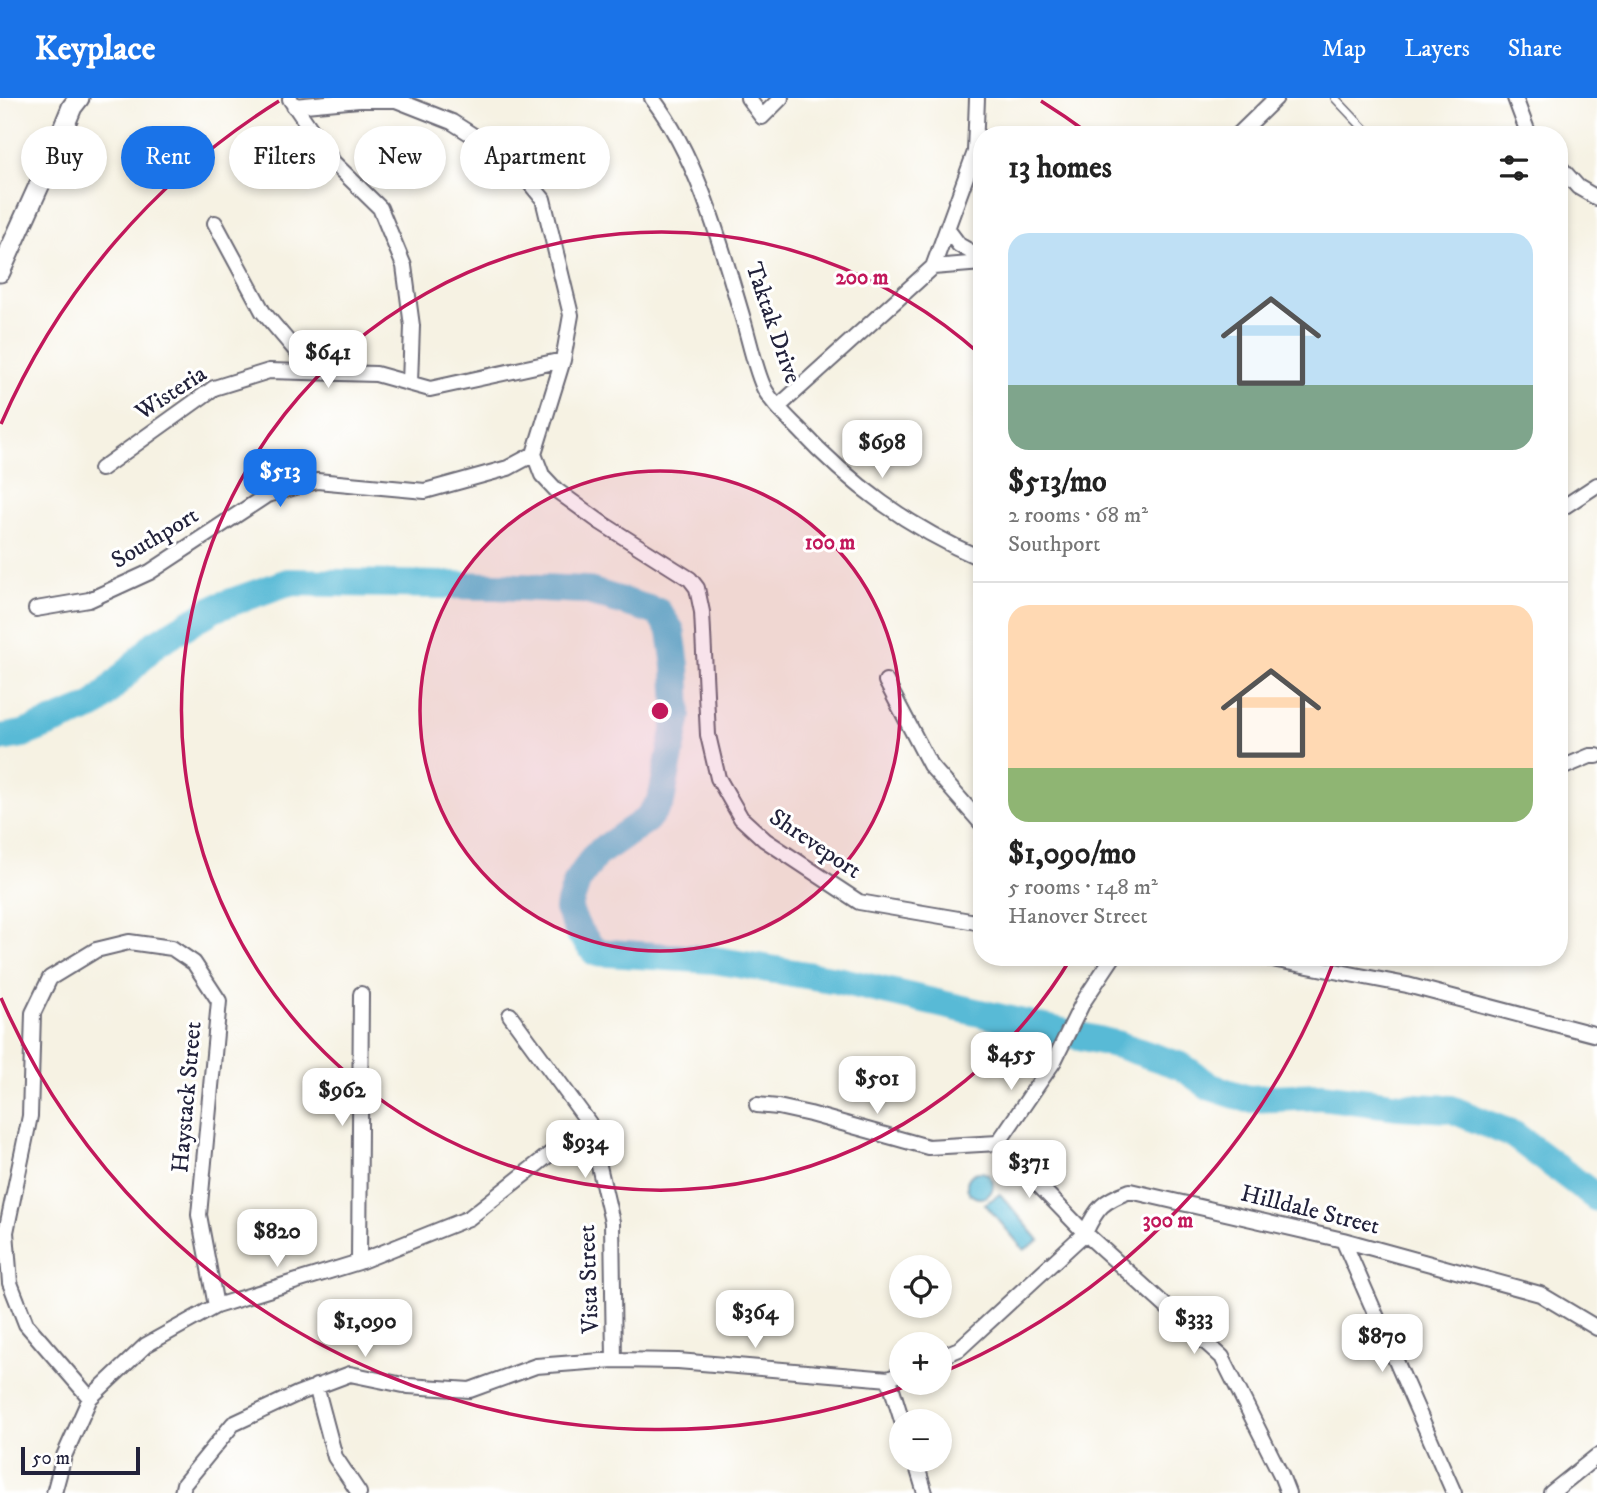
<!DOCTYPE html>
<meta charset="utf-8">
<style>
body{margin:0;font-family:"IM FELL DW Pica",serif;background:#f2f2f2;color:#222;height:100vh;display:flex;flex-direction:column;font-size:26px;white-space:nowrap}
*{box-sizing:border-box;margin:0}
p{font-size:23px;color:#767676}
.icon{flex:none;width:38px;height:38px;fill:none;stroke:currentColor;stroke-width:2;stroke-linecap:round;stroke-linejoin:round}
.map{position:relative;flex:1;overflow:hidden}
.drawer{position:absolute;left:973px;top:28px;width:595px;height:840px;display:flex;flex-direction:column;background:#fff;border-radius:28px;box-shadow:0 4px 10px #0003}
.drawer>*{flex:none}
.guide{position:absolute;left:21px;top:28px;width:665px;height:63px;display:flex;gap:14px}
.fabs{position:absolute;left:889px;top:1157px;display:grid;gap:14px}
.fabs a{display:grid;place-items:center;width:63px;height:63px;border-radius:50%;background:#fff;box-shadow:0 4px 10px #0003;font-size:35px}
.scale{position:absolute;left:21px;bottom:18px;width:119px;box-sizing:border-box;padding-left:7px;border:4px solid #22223b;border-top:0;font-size:19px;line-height:24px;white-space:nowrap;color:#22223b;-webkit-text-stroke:5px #fff;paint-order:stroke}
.price{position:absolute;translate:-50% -60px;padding:0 16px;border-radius:14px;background:#fff;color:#222;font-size:23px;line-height:46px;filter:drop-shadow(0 2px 4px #0008)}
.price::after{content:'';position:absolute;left:50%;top:42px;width:21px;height:16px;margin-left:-10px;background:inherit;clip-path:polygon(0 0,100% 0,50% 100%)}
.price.current{background:#1a73e8;color:#fff}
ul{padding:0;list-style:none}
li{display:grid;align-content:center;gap:14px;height:371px;padding:0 35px}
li+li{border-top:2px solid #e0e0e0}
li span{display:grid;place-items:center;height:217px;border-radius:21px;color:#555}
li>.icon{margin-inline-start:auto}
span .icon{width:126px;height:126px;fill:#fffc;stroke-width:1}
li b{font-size:30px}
h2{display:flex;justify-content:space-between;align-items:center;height:84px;padding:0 35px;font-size:30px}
.pill{padding:0 24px;border-radius:32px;background:#fff;box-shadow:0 4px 10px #0003;font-size:24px;line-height:63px}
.pill.current{background:#1a73e8;color:#fff}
header{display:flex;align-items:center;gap:42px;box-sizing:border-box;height:98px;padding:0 35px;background:#1a73e8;color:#fff}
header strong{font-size:33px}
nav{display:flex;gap:38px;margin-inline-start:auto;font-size:24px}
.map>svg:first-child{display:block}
</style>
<header>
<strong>Keyplace</strong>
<nav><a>Map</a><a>Layers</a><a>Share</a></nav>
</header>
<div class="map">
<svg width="1597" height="1395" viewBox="0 0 1597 1395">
<rect width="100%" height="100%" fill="#fff"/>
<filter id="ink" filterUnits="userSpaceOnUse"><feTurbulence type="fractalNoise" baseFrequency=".0143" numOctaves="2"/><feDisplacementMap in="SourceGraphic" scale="14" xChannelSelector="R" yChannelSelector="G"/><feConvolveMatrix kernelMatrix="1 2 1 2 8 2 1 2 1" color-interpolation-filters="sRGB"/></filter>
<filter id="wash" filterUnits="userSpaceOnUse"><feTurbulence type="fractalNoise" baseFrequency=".00686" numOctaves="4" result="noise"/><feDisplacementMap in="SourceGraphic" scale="28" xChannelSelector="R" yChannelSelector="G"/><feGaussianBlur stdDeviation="1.57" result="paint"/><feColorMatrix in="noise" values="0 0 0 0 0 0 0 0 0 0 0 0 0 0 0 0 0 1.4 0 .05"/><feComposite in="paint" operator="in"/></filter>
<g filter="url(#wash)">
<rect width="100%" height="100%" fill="#f6f2e3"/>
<path fill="#58bad6" stroke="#3d6e88" stroke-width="2" d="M967 1087a13 13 0 1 1 26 0a13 13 0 1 1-26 0Z
M1000 1096 1039 1142 1024 1152 985 1106Z"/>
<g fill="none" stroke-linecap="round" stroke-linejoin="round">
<path stroke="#58bad6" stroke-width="28" d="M0 640 23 636 94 608 155 546 215 510 288 484 497 488 585 492 658 514 671 533 676 568 678 617 661 703 646 722 595 757 577 784 568 811 579 834 595 854 714 862 837 882 1119 947 1181 968 1211 989 1248 1001 1321 998 1399 1008 1451 1011 1514 1037 1597 1100"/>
</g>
</g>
<g filter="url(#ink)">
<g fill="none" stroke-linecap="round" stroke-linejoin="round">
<g stroke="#6c6b76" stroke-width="10">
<path id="service" d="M1335 0 1370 37"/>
</g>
<g stroke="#6c6b76" stroke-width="18">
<path id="minor" d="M652 0C699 62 721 148 743 221 749 241 756 275 765 292 773 306 786 318 797 329 851 387 908 429 982 461
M748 0 762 19 781 0
M1515 0 1527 32 1531 37
M290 1 334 65 380 110 404 168 412 228 410 285
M294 8 359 2H396L452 24 510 61 543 101 571 217 563 262 534 356
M1238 37 1276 0
M1559 68 1578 89 1597 100
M215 125 263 214 314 274
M947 131 959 147 982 160
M933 169 982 165
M778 309 933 169 975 54 977 0
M534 356 542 377 556 392 600 424 690 481 697 490 702 514 708 637 718 680 741 720 765 742 859 804 982 825
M101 371 214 290 269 273 376 276 430 291 563 262
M1559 412 1597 387
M36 511 89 502 150 474 267 397 317 383 425 393 508 370 534 356
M886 583 930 667 982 726
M1559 671 1590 658H1597
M1262 859 1407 887 1597 937
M510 917 589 1025 612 1124 614 1262
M757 1007 778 1009 810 1016 928 1049 998 1045
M998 1045 1085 1135 1222 1259 1281 1377 1288 1395
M998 1045 1054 963 1083 904 1113 859
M1343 1142 1454 1395
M359 1164 361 896
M940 1259 959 1251 1085 1135C1097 1109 1103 1103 1130 1093L1343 1142 1540 1196 1597 1230
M889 1281 902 1323
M316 1288 335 1359 359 1395
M90 1300 26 1226 10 1185 6 1134 30 1018 33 915 50 880 96 852 129 844 172 850 194 865 219 903 199 1117 216 1208
M915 1362 925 1395
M54 1395 64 1358 90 1300 146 1247 216 1208 359 1164 469 1120 589 1025
M182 1395 184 1386 233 1326 297 1296 350 1276 408 1288 470 1292 536 1268 614 1262 678 1263 889 1281 901 1275
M1551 1395 1597 1358"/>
</g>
<g stroke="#6c6b76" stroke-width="23">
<path id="tertiary" d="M0 174 47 70 72 9 79 0"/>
</g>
<use href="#service" stroke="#fff" stroke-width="7"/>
<use href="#minor" stroke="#fff" stroke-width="14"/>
<use href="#tertiary" stroke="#fff" stroke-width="19"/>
</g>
</g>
<circle cx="660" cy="613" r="240" fill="#c2185b" fill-opacity=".12"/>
<g fill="none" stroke="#c2185b" stroke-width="3.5">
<circle cx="660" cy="613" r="240"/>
<path d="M1071 860A479 479 0 1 1 981 257"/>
<path d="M1333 865A719 719 0 0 1 941 1275M912 1286A719 719 0 0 1 1 900M1 326A719 719 0 0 1 279 3M1041 3A719 719 0 0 1 1088 35"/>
</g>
<g text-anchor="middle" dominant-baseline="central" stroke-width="6" stroke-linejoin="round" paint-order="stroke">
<g font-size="24" fill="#22223b" stroke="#fff">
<text transform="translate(773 225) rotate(71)">Taktak Drive</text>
<text transform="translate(171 295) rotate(-33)">Wisteria</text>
<text transform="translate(155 440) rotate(-31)">Southport</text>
<text transform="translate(815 746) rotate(34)">Shreveport</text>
<text transform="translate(187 999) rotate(-85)">Haystack Street</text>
<text transform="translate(1310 1112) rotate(14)">Hilldale Street</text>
<text transform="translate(589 1181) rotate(-92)">Vista Street</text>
</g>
</g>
<circle cx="660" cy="613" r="10" fill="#c2185b" stroke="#fff" stroke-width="3.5"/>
<g font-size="21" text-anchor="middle" font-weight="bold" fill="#c2185b" stroke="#fff" stroke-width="6" stroke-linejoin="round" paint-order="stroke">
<text x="862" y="186">200 m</text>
<text x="830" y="451">100 m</text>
<text x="1168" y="1129">300 m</text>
</g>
</svg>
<div class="fabs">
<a><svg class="icon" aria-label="locate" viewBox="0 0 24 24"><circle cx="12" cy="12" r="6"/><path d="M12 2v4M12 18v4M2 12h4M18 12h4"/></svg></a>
<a>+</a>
<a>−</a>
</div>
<div class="scale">50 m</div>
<b class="price" style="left:328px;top:292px">$641</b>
<b class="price" style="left:882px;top:382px">$698</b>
<b class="price current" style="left:280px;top:411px">$513</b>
<b class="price" style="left:1011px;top:994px">$455</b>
<b class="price" style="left:877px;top:1018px">$501</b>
<b class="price" style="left:342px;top:1030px">$962</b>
<b class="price" style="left:585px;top:1082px">$934</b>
<b class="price" style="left:1029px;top:1102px">$371</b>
<b class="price" style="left:277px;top:1171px">$820</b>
<b class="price" style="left:755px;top:1252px">$364</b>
<b class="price" style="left:1194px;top:1258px">$333</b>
<b class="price" style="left:365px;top:1261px">$1,090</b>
<b class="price" style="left:1382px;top:1276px">$870</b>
<div class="guide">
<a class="pill">Buy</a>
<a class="pill current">Rent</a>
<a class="pill">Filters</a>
<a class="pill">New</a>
<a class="pill">Apartment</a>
</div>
<section class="drawer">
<h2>13 homes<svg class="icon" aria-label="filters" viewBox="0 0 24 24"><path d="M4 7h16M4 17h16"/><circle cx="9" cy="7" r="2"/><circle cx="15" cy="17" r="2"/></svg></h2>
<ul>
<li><span style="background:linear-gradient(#bfe0f5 70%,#7fa58c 0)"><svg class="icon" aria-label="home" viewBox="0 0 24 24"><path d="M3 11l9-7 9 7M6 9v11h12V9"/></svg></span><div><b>$513/mo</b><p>2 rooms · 68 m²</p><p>Southport</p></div></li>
<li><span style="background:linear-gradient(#ffd9b3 75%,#8fb573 0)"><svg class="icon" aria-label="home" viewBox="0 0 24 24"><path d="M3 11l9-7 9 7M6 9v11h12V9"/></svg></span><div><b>$1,090/mo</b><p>5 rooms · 148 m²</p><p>Hanover Street</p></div></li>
</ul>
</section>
</div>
